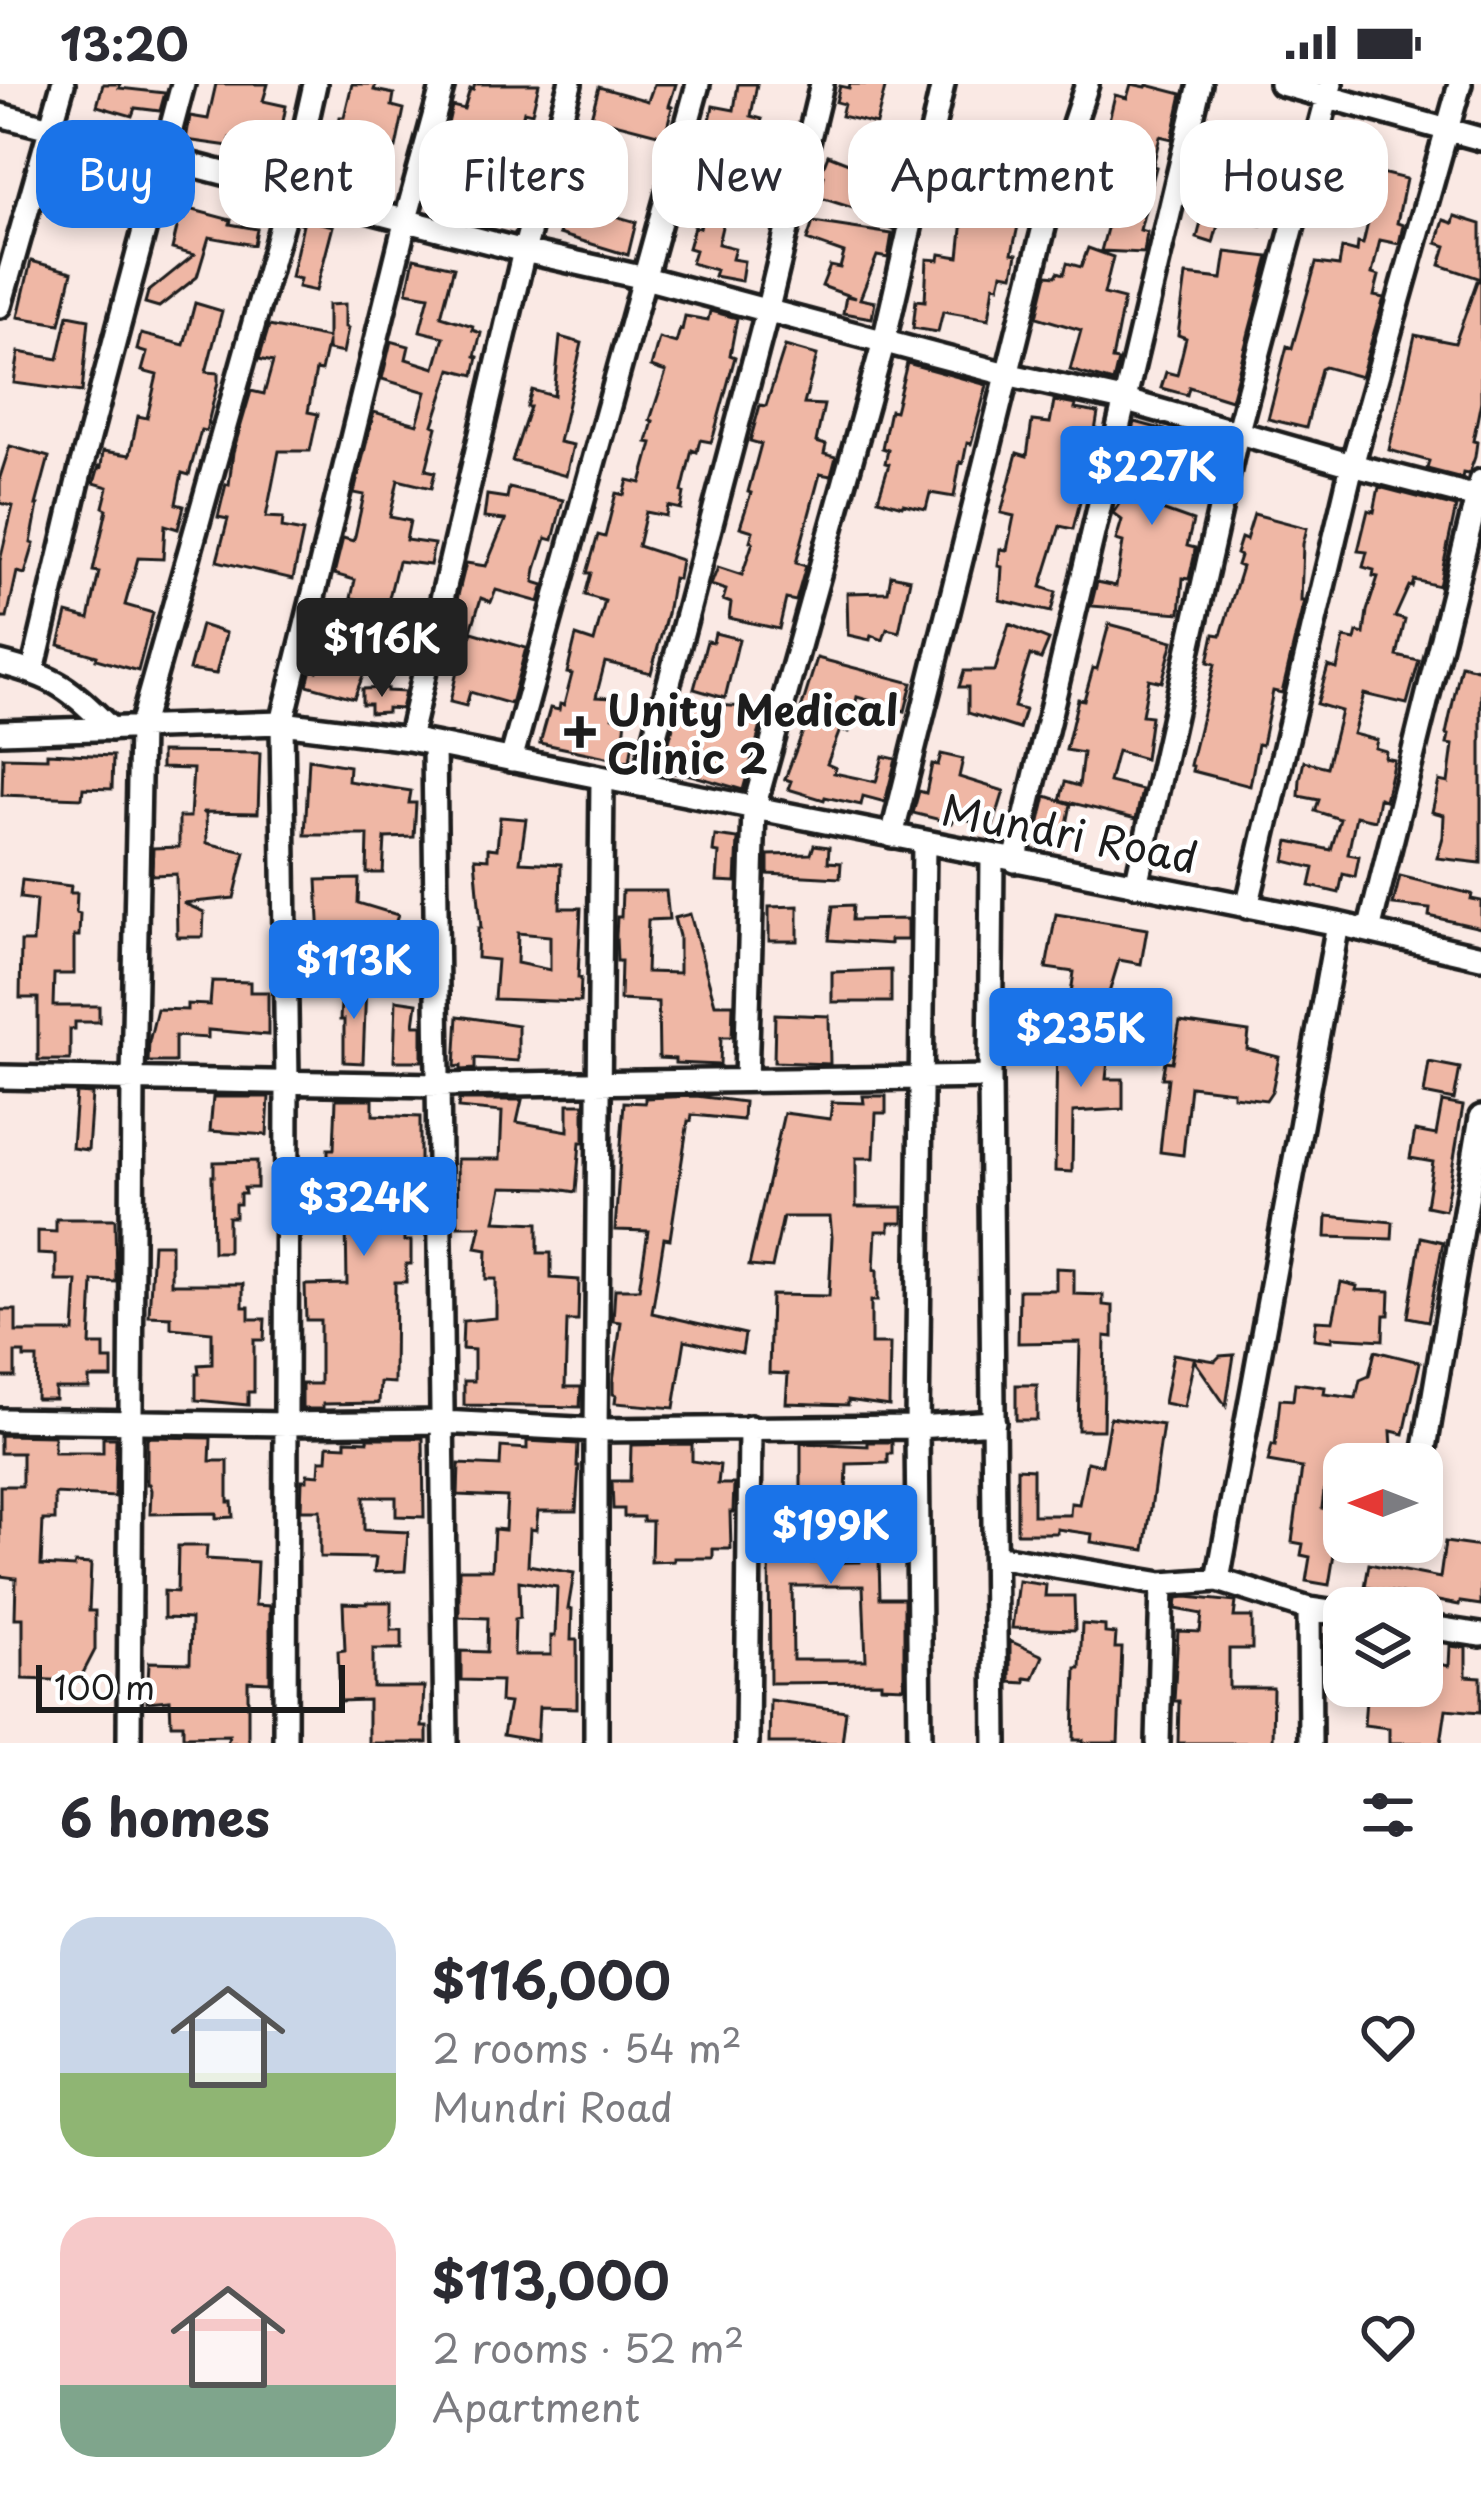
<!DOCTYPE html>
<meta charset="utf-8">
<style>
body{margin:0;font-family:"Playpen Sans",sans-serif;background:#f2f2f3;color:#2b2b33;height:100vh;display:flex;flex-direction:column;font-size:45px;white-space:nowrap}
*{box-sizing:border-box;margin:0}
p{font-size:39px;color:#7c7c81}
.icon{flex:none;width:66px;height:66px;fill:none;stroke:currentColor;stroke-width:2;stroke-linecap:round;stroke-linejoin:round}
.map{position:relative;height:1659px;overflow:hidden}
.side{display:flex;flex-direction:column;background:#fff;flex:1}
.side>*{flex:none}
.hud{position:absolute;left:36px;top:36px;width:1410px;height:108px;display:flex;gap:24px}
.needle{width:78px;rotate:270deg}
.fabs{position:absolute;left:1323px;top:1359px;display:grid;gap:24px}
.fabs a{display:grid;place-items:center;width:120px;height:120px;border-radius:24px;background:#fff;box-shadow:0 6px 18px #0003;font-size:60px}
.scale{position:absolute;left:36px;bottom:30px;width:309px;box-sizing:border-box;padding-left:12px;border:6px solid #1c1c1c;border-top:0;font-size:33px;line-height:42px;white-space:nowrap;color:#1c1c1c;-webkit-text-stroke:9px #fff;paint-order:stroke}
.price{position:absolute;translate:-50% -102px;padding:0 27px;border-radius:12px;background:#1a73e8;color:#fff;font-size:39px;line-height:78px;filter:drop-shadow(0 3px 6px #0008)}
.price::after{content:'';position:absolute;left:50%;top:72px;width:36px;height:27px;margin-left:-18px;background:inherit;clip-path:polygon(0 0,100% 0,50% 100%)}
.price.current{background:#222;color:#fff}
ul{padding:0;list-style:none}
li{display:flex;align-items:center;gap:36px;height:300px;padding:0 60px}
li span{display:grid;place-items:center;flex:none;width:336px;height:240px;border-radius:36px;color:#555}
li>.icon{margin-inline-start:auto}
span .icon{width:144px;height:144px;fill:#fffc;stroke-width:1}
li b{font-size:51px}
h2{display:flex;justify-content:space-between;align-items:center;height:144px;padding:0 60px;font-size:51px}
.chip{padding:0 42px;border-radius:36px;background:#fff;box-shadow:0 6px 18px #0003;font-size:42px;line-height:108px}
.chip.current{background:#1a73e8;color:#fff}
.status{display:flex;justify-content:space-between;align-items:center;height:84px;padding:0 60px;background:#fff;direction:ltr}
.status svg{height:33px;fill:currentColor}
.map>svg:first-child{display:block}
</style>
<div class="status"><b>13:20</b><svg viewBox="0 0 49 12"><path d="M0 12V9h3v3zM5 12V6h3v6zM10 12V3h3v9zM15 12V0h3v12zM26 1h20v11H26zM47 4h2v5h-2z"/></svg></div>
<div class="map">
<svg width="1481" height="1659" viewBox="0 0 1481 1659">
<rect width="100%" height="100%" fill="#fae9e4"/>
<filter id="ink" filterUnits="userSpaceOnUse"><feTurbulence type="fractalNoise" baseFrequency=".00833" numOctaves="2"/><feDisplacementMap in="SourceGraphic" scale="24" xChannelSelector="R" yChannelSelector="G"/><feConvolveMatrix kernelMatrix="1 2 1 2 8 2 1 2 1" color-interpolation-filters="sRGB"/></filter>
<g filter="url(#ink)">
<path fill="#efb7a5" stroke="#1c1c1c" stroke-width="3" fill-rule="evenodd" d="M103 0H120L119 4 165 9 160 27 135 24 132 32 97 22Z
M216 0H268L263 17 286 22 278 64 230 54 229 62 186 56 190 32 208 35Z
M352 0H376L374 6 394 10 392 22 404 25 396 64 337 50 340 33H344Z
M475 0H539L532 29 524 27 517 57 522 59 518 76 491 69 494 53 448 40 452 22 464 25 470 5 473 6Z
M654 0H676L669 22 672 23 665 52 591 33 599 3 648 17Z
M738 0H757L751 32 762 35 759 44 769 47 766 58 790 63 786 81 776 79 769 99 755 94 751 107 693 90 697 63 704 65 713 22 734 26Z
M850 0H886L876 40 841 32 844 20 836 18 840 2 849 4Z
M1131 0 1146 3 1147 1 1182 10 1172 55 1160 52 1153 82 1156 83 1140 146 1147 148 1144 169 1101 167 1118 103 1072 94 1073 91 1080 68 1092 69 1096 51 1105 53 1115 11 1127 14Z
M1219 55 1252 63 1247 81 1275 87 1261 141 1220 134 1213 159 1197 154 1205 123 1191 120 1201 79 1212 81Z
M828 71 866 86 869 73 909 80 894 146 880 142 882 133 821 114 822 111 819 110 824 92 820 91Z
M1377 88 1406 95 1397 139 1403 141 1399 160 1380 156 1372 190 1379 192 1374 212 1384 214 1361 293 1325 283 1321 285 1306 344 1268 335 1287 262 1292 264 1316 179 1339 182 1342 164 1357 168 1358 159 1363 160 1375 109 1371 108Z
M991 104 1007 107 1004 120 1022 124 1012 169 1017 170 1013 191 1002 189 999 202 994 201 989 235 943 227 938 248 913 244 916 216 925 217 927 175 939 176 940 170 959 173 965 117 987 122Z
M182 123 231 136 230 140 257 145 254 161 209 153 197 193 159 223 145 219 148 208 194 171 172 165Z
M302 125 314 128 311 137 333 142 316 207 298 203 300 195 291 193 303 140 298 138Z
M565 127 602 138 605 129 636 138 628 171 559 150Z
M704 129 724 134 718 160 735 164 732 175 744 177 741 197 714 192 716 186 691 179 695 166 688 164 694 143 700 144Z
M1455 132 1481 140V195L1440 181 1446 162 1437 159 1444 136 1453 139Z
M813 138 892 150 888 174 877 172 860 215 875 218 872 234 843 229 846 212 855 214 822 202 830 182 840 184 844 169 807 156Z
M1088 164 1113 173 1104 210 1124 215 1112 276 1118 277 1113 298 1070 286 1081 246 1037 233 1047 191 1056 192 1058 188 1064 190 1067 179 1081 183Z
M1226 168 1269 173 1231 316 1189 303 1187 311 1161 304 1166 288 1177 291 1186 254 1178 251 1186 191 1222 195Z
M414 174 454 183 441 232 473 242 472 246 481 249 475 272 478 273 474 291 451 285 433 341 437 343 426 386 435 388 431 404 398 396 390 433 410 437 406 456 434 460 430 481 398 477 387 522 351 514 355 496 334 490 343 454 353 457 355 452 364 411 354 409 374 328 417 340 426 308 382 295 391 257 409 262 406 275 435 284 444 253 420 247 429 212 407 208Z
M31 177 72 188 60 240 18 233Z
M1477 197H1481V317L1473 357 1477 358 1475 373 1470 387 1468 390 1463 389 1462 394 1427 385 1429 377 1389 366 1415 251 1455 259Z
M195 219 222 227 206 288 218 289V298L206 347 201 346 189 391 182 389 176 420 184 422 178 445 165 441 163 475 138 474 125 521 153 529 138 587 96 575 97 572 59 561 67 529 89 535 99 488 93 487 107 425 103 423 108 403 94 399 99 382 101 383 103 367 130 371 138 332 147 334 157 291 142 287 147 269 137 266 141 250 184 261Z
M345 220V243L348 244 343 269 328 266V256L321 287 316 286 308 328 318 330 310 367H279L266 433 283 434 282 444 303 448 293 495 217 477 228 435 218 433 226 400 229 401 233 368 251 307 264 310 273 278 259 275 269 242 328 254V221Z
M710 227 737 234 730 271 735 273 714 350 711 358 700 356 697 368 692 366 682 408 684 409 681 425 668 422 666 432 646 428 638 462 681 476 678 495 673 494 667 530 651 589 605 578 596 613 614 614 613 633 626 634 624 654 633 656 630 678 540 659 550 624 559 626 560 620 564 621 572 590 567 589 576 552 594 558 605 517 585 511 591 489H587L598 451 605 453 616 409 624 411 628 396 641 399 652 359 647 358 653 337 650 336 666 288 651 283 659 254 676 259 680 245 682 246 685 232 708 236Z
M68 231 89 235 82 308 14 299 19 268 58 275Z
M560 253 582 259 559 358 573 361 566 392 512 377 530 323H527L532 306 554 312Z
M785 262 817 271 804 320 824 321 816 358 826 361 824 370 836 373 831 392 820 390 796 479 806 482 796 517 786 515 779 545 729 534 731 519 723 516 726 506 711 501 718 483 742 491 753 458 750 457 753 447 740 443 751 409 748 408 761 360 750 357 760 321 766 322Z
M907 279 987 301 971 360 967 359 963 379 960 378 954 413 930 409 926 425 903 420 902 422 878 415 889 380 885 379 888 366 882 364 890 326 895 327Z
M1054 317 1076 321 1075 325 1098 329 1089 383 1073 445 1060 442 1041 503 1056 508 1051 528 1000 516 1002 483 998 482 1000 465 1007 466 1014 432 1001 429 1017 369 1027 372 1032 337 1050 339Z
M1135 338 1165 346 1161 361 1191 371 1185 399 1200 401 1197 420H1145L1193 437 1187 462 1195 464 1194 473 1189 495 1183 494 1180 529 1091 522 1097 498 1116 502 1123 458 1116 456 1122 436 1113 429 1131 402 1120 399Z
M10 362 49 373 36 421H38L31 459 34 460 25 490 17 488 7 534H0V477L13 422 0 419V393Z
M1379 403 1456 423 1439 502 1414 496 1412 503 1409 502 1395 533 1405 536 1397 572 1419 577 1407 620 1364 610 1353 650 1377 656 1375 664 1386 667 1385 674 1394 676 1385 716 1379 714 1375 736 1356 732 1348 770 1359 772 1355 793 1343 790 1339 809 1310 802 1314 784 1285 777 1289 757 1331 766 1340 735 1315 727 1319 716 1299 712 1300 695 1304 677 1327 683 1341 627 1317 620 1328 582 1337 585 1344 554 1355 556 1357 548 1364 550 1367 527 1378 493 1373 492 1374 486 1363 483 1367 468 1358 467 1368 426 1374 428Z
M509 404 563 416 553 456 546 454 536 485 534 498 544 501 539 518 496 506 491 518 481 514 471 547 451 540 466 479 486 482 505 436 484 434 487 411 507 414Z
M1254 430 1307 444 1303 460 1301 517H1304L1282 609 1273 607 1262 661 1258 660 1250 702 1192 687 1193 682 1190 681 1215 580 1208 578 1214 550 1221 551 1242 483 1237 481 1240 472 1236 470 1241 454 1246 456Z
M891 491 910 495 899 548 887 545 883 556 871 551 870 556 848 551 847 509 888 508Z
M1009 540 1049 556 1041 575 1030 571 1014 623 1025 626 1019 645 968 629V603H959L964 587H995Z
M1109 540 1173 557 1162 598 1149 595 1142 631 1151 632 1145 675 1117 667 1109 698 1142 706 1136 735 1060 716 1065 698 1079 702 1083 669 1066 666 1078 615 1084 616 1093 584 1097 585Z
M201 541 226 549 216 590 189 586Z
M472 548 526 564 511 620 470 608 466 622 450 618 458 583H461Z
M715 549 739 555 725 614 694 605 707 557 713 558Z
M346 550 376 559 354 614 307 601 311 585 317 587 325 557 342 562Z
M817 574 912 599 905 627 857 613 849 648 840 646 827 680 836 684 834 689 876 698 883 672 896 675 885 718 863 712 861 721 825 713 824 716 788 705 791 697 785 695 808 634 799 632Z
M1461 581 1481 586V779L1437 774 1443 753 1444 731 1432 728 1439 697 1448 699 1453 661 1447 660 1449 651 1446 650Z
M387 604V607L405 608 401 625 387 624V628L370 629V620H362V605Z
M689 619 745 623 742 632 763 635 743 706 691 691 661 687 676 632 686 635Z
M161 668 260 669 258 729 202 728 206 730 207 759 245 768 234 814 183 819 204 828 203 853H177L176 790 152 791 153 764 179 763V733H190L193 685 161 684Z
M47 669 113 672 112 705 83 704 82 714 2 711 3 673 47 674Z
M941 670 963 675 959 693 1004 707 993 743 955 732 952 739 913 729 919 707 926 709 932 680 938 681Z
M309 675 349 682 348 697 411 707 409 719H416L414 753 385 754 383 789H367L368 751H305Z
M1046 712 1071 720 1063 760 1036 754Z
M500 733 526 735 520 778 561 780 560 824H581L578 894H581L580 918 494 915 497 876 477 874 478 844H481L475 774 488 775V764L497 765ZM518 849 550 852V886L517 879Z
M715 752 738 755 736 798 717 797 719 769 713 768Z
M814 761 829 763 828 778 841 779 840 794 768 790V771L811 770Z
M1400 792 1472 810 1471 815 1481 817V844L1429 832 1430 825 1393 821Z
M359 795 358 819 398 831 389 858 368 857 367 873 314 872 315 856H320L317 796Z
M22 796 71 802 70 809H77L76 829 80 830 79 852H74V890H54L53 922H99V938H75V945H70V976H38V914H20L21 858H33L36 816 20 814Z
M622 807H666L669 835 648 836 646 888 679 889V852L674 834 690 830 715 920H733L732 953H721L720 981 675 979V975L659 974 658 918 620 916 621 877H617L616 852 617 833H621Z
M853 821 852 836 907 835V856H890V860L829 856 833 822Z
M798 822V857H769V823Z
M1056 830 1147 845 1141 880 1119 876 1106 919 1098 918V921L1070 917 1074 888 1046 884Z
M891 886V918H832V888Z
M212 897 250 898V908H268V951L208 946V954L175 952V978H148L149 958 157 925 187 926V920L210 921Z
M366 900 363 979 344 978V936H340L342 902Z
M396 916 417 919 414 941H422V977H394Z
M775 930 829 932 830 980 774 978Z
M458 932 518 941V977L475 974V985L461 986V982L455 983Z
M1180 938 1249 948 1247 965 1279 973 1272 1007 1266 1016 1233 1012V1007L1190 1002 1183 1071 1160 1068 1168 994H1162L1165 977 1172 978Z
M1057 953 1110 960 1106 995H1123V1025L1073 1028 1072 1088 1055 1087Z
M1429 978 1460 984 1454 1016 1424 1010Z
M76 1009 92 1010 88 1066 72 1064Z
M696 1012 744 1018 743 1036 692 1031 691 1037H688L670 1155 664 1154 652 1229 745 1250 742 1269 685 1256 674 1324 615 1319 616 1311 613 1310V1297L621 1238 613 1237 615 1205H639L648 1147 615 1146 624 1018 645 1019V1014Z
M863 1012H886V1029H876L874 1074H856V1123H903V1139H889V1147H876L874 1186H877V1217H871V1260H890L889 1322 848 1316V1321L786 1319 788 1290 769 1289 771 1211 829 1212 832 1153 830 1133H783L772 1184 749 1182 784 1029 830 1035 832 1018 864 1019Z
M213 1013H269L267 1051 210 1047Z
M336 1015H373V1031L420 1033V1099L377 1094 376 1142H390V1146H404V1157H411V1180H406V1198H395L394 1299 380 1298 379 1319 323 1320V1325H302V1300H320V1236H306L305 1201 347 1200 346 1138H351L349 1093 328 1079V1065H334Z
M459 1016H522L517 1038 568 1047V1020H584V1058H580L576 1108 551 1104 502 1103 495 1137 538 1139V1169H551V1194L579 1196 578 1237H567L565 1303H581L580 1323 464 1321V1297H474V1266L462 1265 463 1237 496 1234V1195H486L487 1166 476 1164 481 1142H458L457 1075H500L502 1028 458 1024Z
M1442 1018 1463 1022 1445 1126 1426 1122 1433 1078 1410 1074 1415 1047 1436 1051Z
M257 1077V1104H244L245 1110H240V1120H235V1133H228V1168H213L212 1092H214V1078Z
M1327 1132 1393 1138 1392 1155 1326 1153Z
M56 1135H115L116 1198 93 1197 90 1261H104V1276H112V1294H89V1304H55V1315H36L37 1274H24V1269H15V1293H0V1226H16V1248H74L77 1197H56V1171L38 1170V1147L56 1148Z
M1421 1153 1443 1158 1428 1237 1408 1233Z
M153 1160H171V1200H243V1223H249V1235H265L264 1256H254V1308H248V1321L196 1316V1290H199L198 1281 212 1280V1248L171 1244V1233L149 1232Z
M1056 1184 1074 1185V1210L1103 1211V1221L1113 1222V1253L1105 1252 1103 1346H1078L1080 1258 1018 1259 1019 1206H1056Z
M1341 1198 1357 1202 1356 1206 1390 1207 1389 1231H1384L1383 1256 1332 1253V1257L1314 1255 1316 1236 1333 1237Z
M1375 1267 1420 1278 1404 1350 1391 1347 1393 1380H1344V1384L1327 1382 1322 1424 1341 1428 1329 1501 1306 1497 1310 1473 1301 1471 1303 1460 1292 1458 1302 1384 1268 1378 1272 1361 1275 1362 1280 1315 1293 1316 1295 1299 1325 1303 1324 1310 1356 1314 1360 1296 1369 1292Z
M1173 1270 1215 1277 1220 1272 1234 1271 1226 1322 1194 1276 1184 1323 1164 1319Z
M1016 1301H1037V1336H1016Z
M1110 1333 1163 1341 1145 1466 1091 1458 1092 1450 1057 1445V1449H1017V1384L1033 1385V1431H1070L1071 1419 1079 1420 1087 1378 1102 1381Z
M0 1351 54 1352V1369H103V1354H116L115 1413 55 1410V1436H43L41 1481 74 1483 75 1479 91 1480 89 1527H95V1566L79 1597 23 1595V1534H15L16 1494 0 1492V1402H22V1369H0Z
M147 1353 211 1354 210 1377H228V1418H232L233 1433 216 1434V1429L150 1430 151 1406 149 1400H147Z
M368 1354H423L424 1433 396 1432V1413H364V1446L408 1448 405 1487 374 1488 376 1474 320 1473V1426H301L302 1396H307V1390L319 1391 320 1376H327L328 1361 346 1362V1356L368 1357Z
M527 1357 578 1360 577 1382H579L576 1427H538L536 1446 530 1445 528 1481 574 1489 568 1525H572L571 1556H577V1624L539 1623 537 1657 503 1651 509 1619 500 1618 501 1597 461 1596V1567L487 1568 488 1534 459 1533V1485H492L494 1445 505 1446 507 1413 458 1411 459 1380 500 1382 501 1363 527 1365ZM519 1497 557 1503 555 1552H551V1571H514L515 1535 520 1534Z
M868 1358H892V1370H888V1379L847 1380 846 1411H824V1444H812L806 1479 860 1478 868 1441H890L889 1475 879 1474 880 1514H904V1603L881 1602V1598L770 1599 769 1463 765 1462 778 1418 801 1420V1359L868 1362ZM792 1502H863L866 1576H793Z
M692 1360V1377L720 1381 718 1400H734L733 1428H730L731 1465H713V1474H674V1477L651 1478 652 1437H643V1433H624V1425H613L612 1397H630L631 1361Z
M1445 1458 1481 1463V1521L1460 1518 1459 1521 1365 1503 1369 1480 1440 1494Z
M178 1462H207L206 1475 257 1478 255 1521 270 1522V1598L248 1597V1659H227L229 1651 183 1652V1640H171L170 1616 147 1618 149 1578 190 1579 191 1535 164 1534V1507L177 1508Z
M1018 1497 1046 1501 1045 1512H1074L1075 1546 1012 1544Z
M1187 1513 1236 1518 1234 1533H1252V1565H1229V1604H1273L1272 1659H1178L1179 1617H1174L1178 1547 1200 1548 1202 1530 1176 1525 1177 1514Z
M367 1518H391V1546H402V1565H373V1603H424L422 1643H427V1659H368V1616L340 1617 338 1567 345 1566 343 1519 367 1520Z
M1082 1540 1105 1542V1549L1116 1550 1115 1564H1122L1118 1659H1083V1656H1074L1076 1584H1080Z
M1010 1557 1043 1572 1033 1595 1025 1594V1599L1010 1598Z
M1450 1562 1466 1564V1592L1481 1593V1628L1446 1625 1441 1659H1389V1644L1364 1641 1367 1602H1422V1577L1449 1582Z
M770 1616 846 1627 842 1659H769Z"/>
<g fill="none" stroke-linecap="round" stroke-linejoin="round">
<g stroke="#1c1c1c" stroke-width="30">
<path id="minor" d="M1281 0 1481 55
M0 31 524 167 645 194 1006 290 1123 316 1352 381 1481 414
M0 222 63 0
M0 579C57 593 70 605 111 645
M33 587 81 384 183 0
M0 648 282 639 409 655 1338 840 1481 873
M409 655 524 167 570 0
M434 661 446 1659
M511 676 698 0
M642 701 767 228 822 0
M892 752 1057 91 1087 0
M992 772 990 993 996 1659
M1015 777 1200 0
M1136 801 1237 350 1331 0
M1247 823 1352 381 1460 0
M1369 847 1481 397
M0 993 439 1001 990 993
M746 996 754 724 884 257 943 0
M0 1336 286 1340 442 1338 596 1346 917 1343 994 1338
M1422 1382 1481 1033
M995 1472 1162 1500 1218 1496 1309 1525 1344 1530
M1218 1496 1338 840
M1309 1525 1310 1659
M1422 1542 1481 1551
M129 1659 133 995 140 645 291 107 315 0
M285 1659 287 997 282 639 406 135 443 0
M596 1659V1346L602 694
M747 1659 750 1343
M920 1659 917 1343 924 759
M1158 1659 1162 1500"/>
</g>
<use href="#minor" stroke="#fff" stroke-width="21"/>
</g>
</g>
<path fill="#1c1c1c" stroke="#fff" stroke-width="4.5" d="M574 630h12v12h12v12h-12v12h-12v-12h-12v-12h12z"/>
<g text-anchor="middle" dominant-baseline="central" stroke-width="9" stroke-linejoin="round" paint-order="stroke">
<g font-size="42" font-weight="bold" fill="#1c1c1c" stroke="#fff" text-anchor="start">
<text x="607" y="624">Unity Medical<tspan x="607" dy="48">Clinic 2</tspan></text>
</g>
<g font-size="42" fill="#1c1c1c" stroke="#fff">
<text transform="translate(1070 748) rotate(11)">Mundri Road</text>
</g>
</g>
</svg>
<div class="fabs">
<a><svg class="needle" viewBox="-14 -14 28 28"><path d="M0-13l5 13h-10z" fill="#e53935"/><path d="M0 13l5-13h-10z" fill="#7c7c81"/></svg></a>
<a><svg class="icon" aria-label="layers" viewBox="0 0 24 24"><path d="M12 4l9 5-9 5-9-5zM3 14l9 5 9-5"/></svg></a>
</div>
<div class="scale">100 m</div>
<b class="price" style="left:1152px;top:444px">$227K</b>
<b class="price current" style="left:382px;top:616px">$116K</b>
<b class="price" style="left:354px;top:938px">$113K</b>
<b class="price" style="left:1081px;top:1006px">$235K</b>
<b class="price" style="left:364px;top:1175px">$324K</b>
<b class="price" style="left:831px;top:1503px">$199K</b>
<div class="hud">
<a class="chip current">Buy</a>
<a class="chip">Rent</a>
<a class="chip">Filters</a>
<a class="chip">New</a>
<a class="chip">Apartment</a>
<a class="chip">House</a>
</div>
</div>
<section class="side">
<h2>6 homes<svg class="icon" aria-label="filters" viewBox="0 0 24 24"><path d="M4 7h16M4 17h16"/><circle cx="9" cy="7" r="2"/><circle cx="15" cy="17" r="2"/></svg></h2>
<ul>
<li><span style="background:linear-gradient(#c9d6e8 65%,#8fb573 0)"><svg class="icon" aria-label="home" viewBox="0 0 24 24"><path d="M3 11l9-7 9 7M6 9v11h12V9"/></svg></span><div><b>$116,000</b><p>2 rooms · 54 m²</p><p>Mundri Road</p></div><svg class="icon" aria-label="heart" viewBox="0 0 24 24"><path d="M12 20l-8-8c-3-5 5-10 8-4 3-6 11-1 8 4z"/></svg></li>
<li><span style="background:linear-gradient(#f6c9c9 70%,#7fa58c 0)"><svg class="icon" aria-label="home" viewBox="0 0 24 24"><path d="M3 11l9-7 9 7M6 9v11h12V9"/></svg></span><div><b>$113,000</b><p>2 rooms · 52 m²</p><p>Apartment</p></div><svg class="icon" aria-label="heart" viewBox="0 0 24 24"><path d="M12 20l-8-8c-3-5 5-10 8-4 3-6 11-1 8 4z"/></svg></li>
</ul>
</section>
